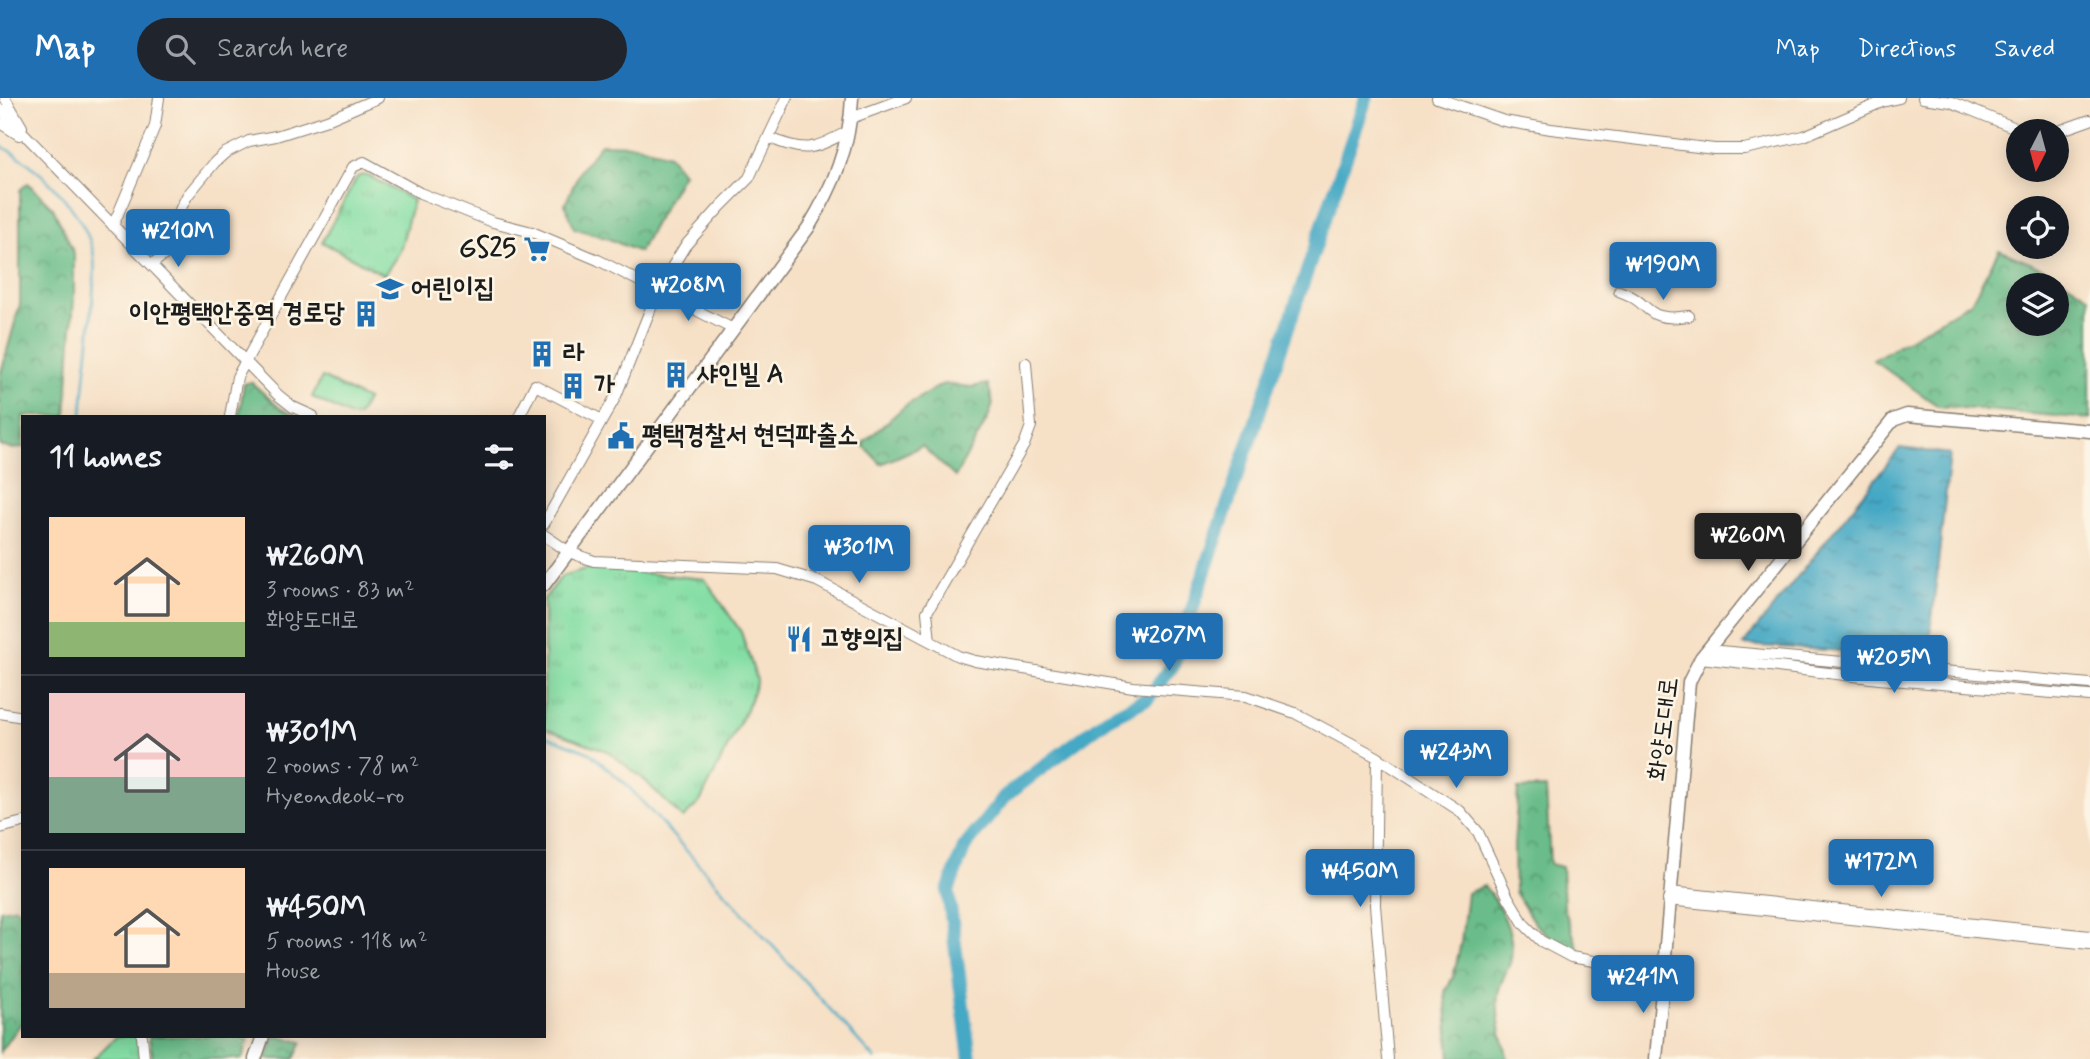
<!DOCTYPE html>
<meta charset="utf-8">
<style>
body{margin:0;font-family:Mynerve,"Poor Story",sans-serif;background:#20242c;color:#f1f3f6;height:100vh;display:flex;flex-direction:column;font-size:26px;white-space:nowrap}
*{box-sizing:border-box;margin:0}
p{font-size:23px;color:#9ea1a6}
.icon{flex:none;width:38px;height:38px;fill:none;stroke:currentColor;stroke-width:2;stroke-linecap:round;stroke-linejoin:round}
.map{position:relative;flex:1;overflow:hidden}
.panel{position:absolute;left:21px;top:317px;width:525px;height:623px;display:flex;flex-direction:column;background:#171b24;border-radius:0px;box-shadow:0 4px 18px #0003}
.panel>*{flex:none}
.needle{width:46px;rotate:186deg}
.fabs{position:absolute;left:2006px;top:21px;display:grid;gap:14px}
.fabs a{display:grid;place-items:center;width:63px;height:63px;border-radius:50%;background:#171b24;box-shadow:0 4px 18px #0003;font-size:35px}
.price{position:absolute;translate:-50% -60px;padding:0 16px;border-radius:7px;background:#1f6fb2;color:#fff;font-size:23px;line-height:46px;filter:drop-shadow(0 2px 4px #0008)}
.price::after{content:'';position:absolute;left:50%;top:42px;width:21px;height:16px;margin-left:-10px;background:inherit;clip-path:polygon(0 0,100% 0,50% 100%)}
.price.current{background:#222;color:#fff}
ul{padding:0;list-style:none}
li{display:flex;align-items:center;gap:21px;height:175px;padding:0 28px}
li+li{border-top:2px solid #363941}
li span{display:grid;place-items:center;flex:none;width:196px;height:140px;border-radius:0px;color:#555}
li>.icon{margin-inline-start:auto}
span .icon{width:84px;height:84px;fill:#fffc;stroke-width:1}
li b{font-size:30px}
h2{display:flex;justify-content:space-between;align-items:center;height:84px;padding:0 28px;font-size:30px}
header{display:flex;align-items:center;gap:42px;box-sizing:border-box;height:98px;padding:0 35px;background:#1f6fb2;color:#fff}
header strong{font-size:33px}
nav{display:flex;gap:38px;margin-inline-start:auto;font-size:24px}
.search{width:490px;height:63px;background:#20242c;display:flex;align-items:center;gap:18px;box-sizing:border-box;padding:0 24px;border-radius:38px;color:#9ea1a6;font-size:26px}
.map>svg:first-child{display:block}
</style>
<header>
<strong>Map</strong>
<div class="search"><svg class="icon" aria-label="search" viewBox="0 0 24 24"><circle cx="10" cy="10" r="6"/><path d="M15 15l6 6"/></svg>Search here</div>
<nav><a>Map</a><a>Directions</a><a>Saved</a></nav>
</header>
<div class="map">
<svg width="2090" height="961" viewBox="0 0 2090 961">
<defs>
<pattern id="grass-tufts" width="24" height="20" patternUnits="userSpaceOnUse" patternTransform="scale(1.75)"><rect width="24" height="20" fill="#84dea4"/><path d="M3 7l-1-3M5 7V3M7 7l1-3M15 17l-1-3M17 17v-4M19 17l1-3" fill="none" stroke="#71be8d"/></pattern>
<pattern id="forest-crowns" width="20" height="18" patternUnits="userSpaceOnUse" patternTransform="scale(1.75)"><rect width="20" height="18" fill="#6bbd8a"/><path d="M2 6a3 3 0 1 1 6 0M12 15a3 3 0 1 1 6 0" fill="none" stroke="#579970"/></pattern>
<pattern id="water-ripples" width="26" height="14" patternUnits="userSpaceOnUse" patternTransform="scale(1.75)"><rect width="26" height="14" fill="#44a8c4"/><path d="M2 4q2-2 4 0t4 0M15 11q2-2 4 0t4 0" fill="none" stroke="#38889e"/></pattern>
</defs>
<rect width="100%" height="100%" fill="#fcf5e5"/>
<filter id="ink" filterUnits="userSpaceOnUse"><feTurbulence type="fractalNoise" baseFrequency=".0143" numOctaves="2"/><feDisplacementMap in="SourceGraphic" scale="14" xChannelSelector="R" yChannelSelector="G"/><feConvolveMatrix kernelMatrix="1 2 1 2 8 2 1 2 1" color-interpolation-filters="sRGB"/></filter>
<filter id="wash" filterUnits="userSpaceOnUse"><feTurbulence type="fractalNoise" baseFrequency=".00686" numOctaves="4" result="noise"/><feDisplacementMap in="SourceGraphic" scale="28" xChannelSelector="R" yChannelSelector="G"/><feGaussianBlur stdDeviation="1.57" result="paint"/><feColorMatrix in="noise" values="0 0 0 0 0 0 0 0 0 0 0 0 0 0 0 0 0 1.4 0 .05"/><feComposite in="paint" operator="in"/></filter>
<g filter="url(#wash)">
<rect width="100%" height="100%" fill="#f6e0c6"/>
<path fill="url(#grass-tufts)" stroke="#507d60" stroke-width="2" d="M363 77 369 78 413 102 400 153 384 177 322 144 357 79Z
M322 279 367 302 358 318H350L312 299Z
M589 470 705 481 741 534 757 582 747 610 700 704 683 720 641 679 607 653 544 630V501L562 478Z
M117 938H138L140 961H93Z"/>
<path fill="url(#forest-crowns)" stroke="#446c53" stroke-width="2" fill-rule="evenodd" d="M601 46 637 47 669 57 683 75 639 154 609 141 574 130 565 106 581 71Z
M28 85 53 110 74 155V199L66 318H23V349L14 351 0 348V278L20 206V92Z
M1999 152 2049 173 2090 199V321L1938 308 1873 262 1971 204ZM2056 187V226H2018V187Z
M251 284 281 311 296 318H239L244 286Z
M943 286 971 289 988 286 993 306 988 320 955 379 922 348 881 366 862 346 905 308Z
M1546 690 1550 766 1562 769 1564 810 1579 853 1550 839 1535 826 1515 794 1514 748 1518 691Z
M1484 788C1501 807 1517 839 1510 865 1506 875 1500 885 1498 896 1496 919 1502 939 1508 961H1450L1445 894 1453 879 1461 845 1467 795Z
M16 809 23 820V923L0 954V812Z
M149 938H249L242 961H152Z
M275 938 302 944 294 961H266Z"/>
<path fill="url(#water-ripples)" stroke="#306270" stroke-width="2" d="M1900 350 1950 356 1928 558 1743 547Z"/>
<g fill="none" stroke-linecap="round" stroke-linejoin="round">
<path stroke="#44a8c4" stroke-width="2.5" d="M0 47C38 67 82 111 93 153 96 167 94 183 93 196 91 237 84 278 82 318
M544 637 590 655 627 687 875 961"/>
<path stroke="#44a8c4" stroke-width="14" d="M970 961 948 793 964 750 1005 698 1107 621 1148 600 1173 567 1366 0"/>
</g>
</g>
<g filter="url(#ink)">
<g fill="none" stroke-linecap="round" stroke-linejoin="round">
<g stroke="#897e71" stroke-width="12">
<path id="minor" d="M5 0 22 29
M1437 0 1504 23 1551 31 1714 51H1744L1804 38 1882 4 1899 0
M1923 0 1951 4 2023 33
M0 11 278 297 293 309 313 318
M851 20 906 0
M0 25 19 37
M2056 34 2090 22
M770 40C807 56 813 51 849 33
M113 128 155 28 159 0
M152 166 167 155 176 139 180 112 187 98 215 64 225 55 249 43 276 38 327 22 378 0
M1619 193C1654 205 1642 225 1689 218
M230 318 237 279 353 69 364 64 420 95 493 124 532 134 598 162 733 231
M519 318 535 287 602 322
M544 426 616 298 658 192 685 148 721 108 749 80 787 0
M544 437 569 454 594 463 777 471 817 483 958 558 975 563 1133 589 1246 598 1295 615 1377 659 1460 713 1478 734 1508 799 1524 826 1541 843 1571 859 1671 877
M930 543 927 514 1024 347 1031 328 1026 265
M1708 552 2090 586
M1701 560 1879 581 2090 598
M0 615 23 619
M1377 659 1375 807 1388 961
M0 730 23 724
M1670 794 2090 838
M1668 802 2090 846
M142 938 144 961"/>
</g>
<g stroke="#897e71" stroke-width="15">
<path id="major" d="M544 487 808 130C833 89 850 49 852 0
M255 961 263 938
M1656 961 1689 584 1701 560 1893 322 1907 317 2090 333"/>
</g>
<use href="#minor" stroke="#fff" stroke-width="10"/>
<use href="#major" stroke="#fff" stroke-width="12"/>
</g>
</g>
<defs>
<g id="supermarket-bare" transform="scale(2.1)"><path d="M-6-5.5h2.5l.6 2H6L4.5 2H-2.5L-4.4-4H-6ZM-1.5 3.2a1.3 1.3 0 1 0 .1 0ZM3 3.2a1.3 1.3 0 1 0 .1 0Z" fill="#1f6fb2" stroke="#fcf5e5" stroke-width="2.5" paint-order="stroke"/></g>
<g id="school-bare" transform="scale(2.1)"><path d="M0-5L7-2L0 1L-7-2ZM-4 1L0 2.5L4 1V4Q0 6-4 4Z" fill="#1f6fb2" stroke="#fcf5e5" stroke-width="2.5" paint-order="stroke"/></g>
<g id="building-bare" transform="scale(2.1)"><path d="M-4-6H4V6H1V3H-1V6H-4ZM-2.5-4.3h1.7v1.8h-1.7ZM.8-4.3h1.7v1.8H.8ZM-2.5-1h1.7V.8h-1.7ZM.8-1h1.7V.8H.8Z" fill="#1f6fb2" stroke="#fcf5e5" stroke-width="2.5" paint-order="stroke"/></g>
<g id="civic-bare" transform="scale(2.1)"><path d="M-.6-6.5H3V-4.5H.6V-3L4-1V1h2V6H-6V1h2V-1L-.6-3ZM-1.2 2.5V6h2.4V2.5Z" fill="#1f6fb2" stroke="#fcf5e5" stroke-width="2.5" paint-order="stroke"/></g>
<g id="restaurant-bare" transform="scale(2.1)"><path d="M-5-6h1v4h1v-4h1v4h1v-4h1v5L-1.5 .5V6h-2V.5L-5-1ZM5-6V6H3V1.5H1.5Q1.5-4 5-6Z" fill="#1f6fb2" stroke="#fcf5e5" stroke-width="2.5" paint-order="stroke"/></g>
</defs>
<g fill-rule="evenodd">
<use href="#supermarket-bare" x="537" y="151"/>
<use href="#school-bare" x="390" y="191"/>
<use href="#building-bare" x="366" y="216"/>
<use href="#building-bare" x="542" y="256"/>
<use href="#building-bare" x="676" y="277"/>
<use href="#building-bare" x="573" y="288"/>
<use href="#civic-bare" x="621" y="338"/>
<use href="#restaurant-bare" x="799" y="541"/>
</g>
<g text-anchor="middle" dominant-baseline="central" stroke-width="5" stroke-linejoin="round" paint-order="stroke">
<g font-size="26" font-weight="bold" fill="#1c1c1c" stroke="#fcf5e5" text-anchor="start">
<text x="516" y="151" text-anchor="end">GS25</text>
<text x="411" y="191">어린이집</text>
<text x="345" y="216" text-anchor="end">이안평택안중역 경로당</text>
<text x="563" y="256">라</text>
<text x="697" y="277">샤인빌 A</text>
<text x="594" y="288">가</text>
<text x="642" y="338">평택경찰서 현덕파출소</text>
<text x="820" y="541">고향의집</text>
</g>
<g font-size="26" fill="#1c1c1c" stroke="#fcf5e5">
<text transform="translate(1664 631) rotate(-83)">화양도대로</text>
</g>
</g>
</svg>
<div class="fabs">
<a><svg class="needle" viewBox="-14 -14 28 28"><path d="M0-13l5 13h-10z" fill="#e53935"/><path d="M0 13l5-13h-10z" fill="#9ea1a6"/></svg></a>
<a><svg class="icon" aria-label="locate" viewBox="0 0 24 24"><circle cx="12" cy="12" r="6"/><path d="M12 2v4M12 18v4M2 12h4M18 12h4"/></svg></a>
<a><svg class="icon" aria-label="layers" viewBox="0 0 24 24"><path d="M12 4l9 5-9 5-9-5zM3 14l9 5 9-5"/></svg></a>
</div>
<b class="price" style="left:178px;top:171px">₩210M</b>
<b class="price" style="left:1663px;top:204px">₩190M</b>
<b class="price" style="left:688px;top:225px">₩208M</b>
<b class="price current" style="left:1748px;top:475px">₩260M</b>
<b class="price" style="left:859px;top:487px">₩301M</b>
<b class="price" style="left:1169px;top:575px">₩207M</b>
<b class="price" style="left:1894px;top:597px">₩205M</b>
<b class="price" style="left:1456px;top:692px">₩243M</b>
<b class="price" style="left:1881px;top:801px">₩172M</b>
<b class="price" style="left:1360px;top:811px">₩450M</b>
<b class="price" style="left:1643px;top:917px">₩241M</b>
<section class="panel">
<h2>11 homes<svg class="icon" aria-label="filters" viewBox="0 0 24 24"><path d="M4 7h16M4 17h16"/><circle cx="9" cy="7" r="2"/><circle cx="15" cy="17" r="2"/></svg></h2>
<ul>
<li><span style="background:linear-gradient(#ffd9b3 75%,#8fb573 0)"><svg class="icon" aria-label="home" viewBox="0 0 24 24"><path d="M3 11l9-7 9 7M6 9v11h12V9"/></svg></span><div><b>₩260M</b><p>3 rooms · 83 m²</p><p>화양도대로</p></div></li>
<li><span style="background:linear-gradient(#f6c9c9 60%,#7fa58c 0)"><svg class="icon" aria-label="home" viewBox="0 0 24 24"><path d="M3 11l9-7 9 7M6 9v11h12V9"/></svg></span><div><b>₩301M</b><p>2 rooms · 78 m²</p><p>Hyeondeok-ro</p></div></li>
<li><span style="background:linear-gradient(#ffd9b3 75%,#b9a48a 0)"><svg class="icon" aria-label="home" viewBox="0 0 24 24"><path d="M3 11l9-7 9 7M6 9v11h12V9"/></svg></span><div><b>₩450M</b><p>5 rooms · 118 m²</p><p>House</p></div></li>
</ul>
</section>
</div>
